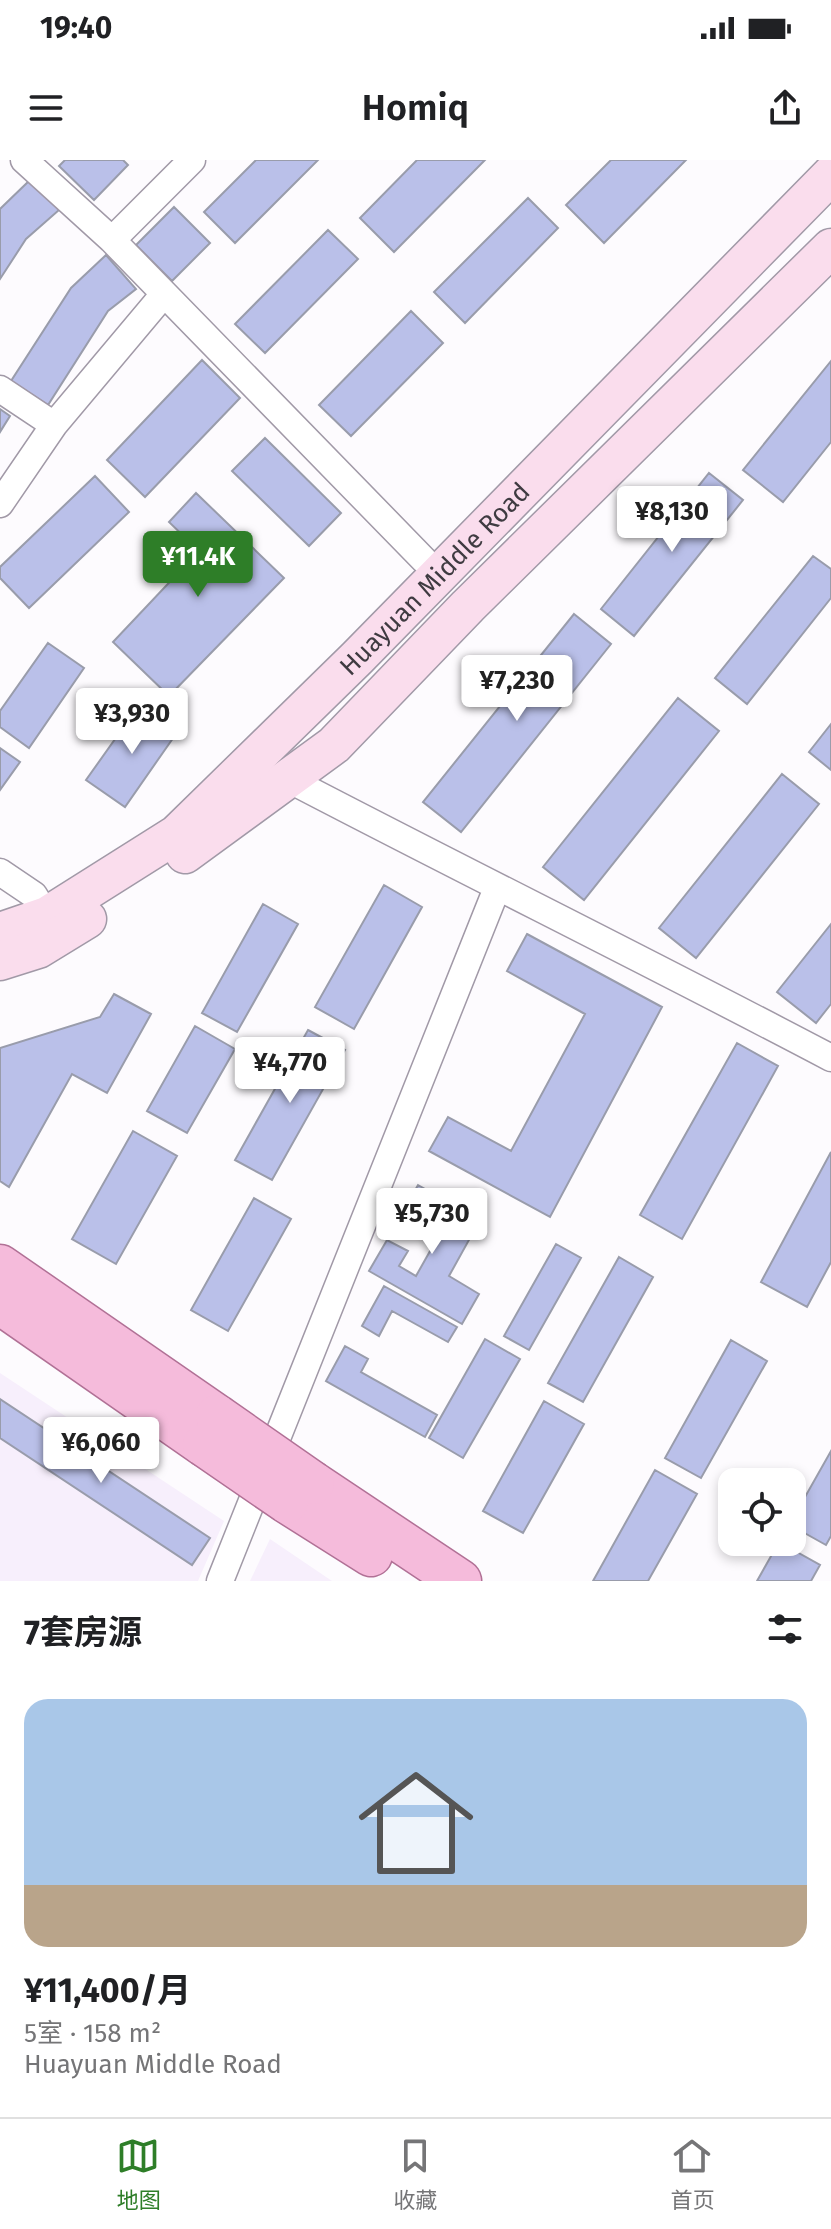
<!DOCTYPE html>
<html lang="zh">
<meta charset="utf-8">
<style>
body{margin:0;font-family:"Fira Sans","Noto Sans SC",sans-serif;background:#f6f6f6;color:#202124;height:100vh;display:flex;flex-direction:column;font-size:30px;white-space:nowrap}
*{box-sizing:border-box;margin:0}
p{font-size:26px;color:#757577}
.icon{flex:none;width:44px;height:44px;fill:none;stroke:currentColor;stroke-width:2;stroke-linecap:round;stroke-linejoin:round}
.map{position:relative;height:1421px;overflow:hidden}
.drawer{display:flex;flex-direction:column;background:#fff;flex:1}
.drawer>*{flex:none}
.buttons{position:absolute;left:718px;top:1308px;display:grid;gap:16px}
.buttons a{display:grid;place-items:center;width:88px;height:88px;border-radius:16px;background:#fff;box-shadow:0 4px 12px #0003;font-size:40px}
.price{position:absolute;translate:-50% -68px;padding:0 18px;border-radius:8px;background:#fff;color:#222;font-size:26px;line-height:52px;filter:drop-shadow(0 2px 4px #0008)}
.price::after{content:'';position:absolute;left:50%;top:48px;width:24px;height:18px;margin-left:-12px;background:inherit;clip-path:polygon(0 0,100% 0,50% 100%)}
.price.on{background:#2e7e28;color:#fff}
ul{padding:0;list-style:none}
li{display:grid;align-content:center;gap:16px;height:424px;padding:0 24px}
li span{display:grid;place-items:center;height:248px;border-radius:24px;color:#555}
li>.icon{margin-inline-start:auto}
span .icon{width:144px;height:144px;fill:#fffc;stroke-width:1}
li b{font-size:34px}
h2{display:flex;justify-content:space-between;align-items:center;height:96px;padding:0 24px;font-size:34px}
.status{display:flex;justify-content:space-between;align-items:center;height:56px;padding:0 40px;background:#fff;direction:ltr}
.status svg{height:22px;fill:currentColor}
header{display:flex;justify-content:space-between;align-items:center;height:104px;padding:0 24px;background:#fff;font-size:36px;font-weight:600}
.tabs{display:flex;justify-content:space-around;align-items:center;height:112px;border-top:2px solid #e0e0e0;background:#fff;font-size:22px;color:#757577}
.tabs a{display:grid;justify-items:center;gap:4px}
.tabs .on{color:#2e7e28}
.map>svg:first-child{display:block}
</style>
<div class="status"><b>19:40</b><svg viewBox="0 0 49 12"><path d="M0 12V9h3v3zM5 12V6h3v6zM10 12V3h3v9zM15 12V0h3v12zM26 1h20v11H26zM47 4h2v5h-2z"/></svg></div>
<header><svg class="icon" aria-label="menu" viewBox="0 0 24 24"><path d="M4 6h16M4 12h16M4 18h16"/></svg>Homiq<svg class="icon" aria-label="share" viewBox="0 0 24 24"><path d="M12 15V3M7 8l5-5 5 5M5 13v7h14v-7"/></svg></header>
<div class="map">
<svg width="831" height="1421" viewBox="0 0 831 1421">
<rect width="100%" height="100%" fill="#fdfbfe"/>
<path fill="#f7effc" d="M0 1213 224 1361 198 1421H0Z
M270 1379 332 1421H333H250Z"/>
<path fill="#bac0e9" stroke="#999cab" stroke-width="2" d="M65 0H123L128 5 94 40 59 6Z
M256 0H318L235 83 204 52Z
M417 0H485L394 92 360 58Z
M611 0H686L604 83 566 45Z
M31 19 59 50 26 79 0 119V49Z
M528 38 558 68 465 163 434 132Z
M174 47 210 83 172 121 136 85Z
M328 70 358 99 265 193 235 164Z
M106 95 136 129 108 151 48 245 11 221 71 128Z
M411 151 443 183 351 276 319 245Z
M202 200 240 238 145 337 107 300Z
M831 201V282L783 342 743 310Z
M0 249 10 256 0 272Z
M265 278 341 353 309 386 232 311Z
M709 313 743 340 634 476 601 449Z
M95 316 129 352 29 448 0 418V407Z
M196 333 284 418 169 536 113 482 199 391 169 362Z
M813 396 831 409V438L747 544 715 518Z
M574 454 611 484 461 672 423 642Z
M48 483 84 508 29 588 0 567V551Z
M678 538 719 571 584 740 543 707Z
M140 544 178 571 125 647 86 620Z
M831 564V610L809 592Z
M0 588 20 602 0 630Z
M782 614 819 644 696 798 659 768Z
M384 725 422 747 354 869 315 847Z
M263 744 298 764 237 872 202 853Z
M831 764V844L816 863 777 832Z
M527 774 662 847 550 1057 429 991 448 957 511 991 585 854 507 811Z
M114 834 151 854 107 933 72 914 9 1027 0 1021V888L100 857Z
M195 866 235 889 187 973 147 951Z
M308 870 345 890 272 1020 235 1000Z
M737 883 778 906 682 1079 640 1055Z
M133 971 177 996 116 1104 72 1079Z
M831 992V1102L807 1147 761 1122Z
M418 1025 480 1060 449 1116 479 1134 462 1164 369 1111 387 1080 408 1091 399 1106 416 1116 443 1068 428 1059 417 1077 395 1065Z
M254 1038 291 1059 228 1171 191 1150Z
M556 1084 581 1098 529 1190 504 1176Z
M619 1097 653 1117 583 1242 548 1223Z
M384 1126 457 1167 448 1182 392 1151 379 1176 362 1166Z
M485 1179 520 1199 463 1298 429 1278Z
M731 1180 767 1201 701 1318 665 1298Z
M345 1186 368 1199 361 1212 437 1255 425 1277 326 1221Z
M0 1239 210 1378 192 1405 0 1278Z
M544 1241 584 1264 523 1373 483 1351Z
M831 1291V1376L826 1385 792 1366V1360Z
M655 1310 697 1334 648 1421H593Z
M779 1382 820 1405 811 1421H757Z"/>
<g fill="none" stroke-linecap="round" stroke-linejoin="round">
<g stroke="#a199a7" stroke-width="29">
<path id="minor" d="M24 0 112 80 424 400
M112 80 192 0
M0 229 54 265
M0 344 54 265 164 134
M288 619C468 713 651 803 831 898
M0 712 34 735 55 769
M220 1421 497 728"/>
</g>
<g stroke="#a199a7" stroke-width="41">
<g id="secondary">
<path d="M185 694 334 585 468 446 831 88"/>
<path id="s1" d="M0 772 47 756 177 674 357 498 831 15"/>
<path d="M0 801 38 789 87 759"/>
</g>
</g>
<g stroke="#b17196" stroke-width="45">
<path id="primary" d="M0 1106 217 1256
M0 1143 204 1285
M313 1323 460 1421
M287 1342 371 1395"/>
</g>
<use href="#minor" stroke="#fff" stroke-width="26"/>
<use href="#secondary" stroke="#fadded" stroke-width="38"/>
<use href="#primary" stroke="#f5bbdb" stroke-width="42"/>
<g stroke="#b17196" stroke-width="45" stroke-linecap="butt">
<path id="primary-bridge" d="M217 1256 313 1323
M204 1285 287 1342"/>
</g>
<use href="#primary-bridge" stroke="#f5bbdb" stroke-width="42"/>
</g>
<g text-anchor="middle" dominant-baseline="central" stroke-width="8" stroke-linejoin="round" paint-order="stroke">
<g font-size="26" fill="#3f3b41" stroke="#fff">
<text stroke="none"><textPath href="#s1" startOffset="566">Huayuan Middle Road</textPath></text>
</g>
</g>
</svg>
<div class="buttons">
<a><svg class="icon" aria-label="locate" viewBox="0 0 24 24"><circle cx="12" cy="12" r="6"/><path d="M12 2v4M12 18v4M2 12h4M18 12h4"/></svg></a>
</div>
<b class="price" style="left:672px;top:394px">¥8,130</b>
<b class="price on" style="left:198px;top:439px">¥11.4K</b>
<b class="price" style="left:517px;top:563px">¥7,230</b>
<b class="price" style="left:132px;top:596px">¥3,930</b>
<b class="price" style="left:290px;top:945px">¥4,770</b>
<b class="price" style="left:432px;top:1096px">¥5,730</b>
<b class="price" style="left:101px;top:1325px">¥6,060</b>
</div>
<section class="drawer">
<h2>7套房源<svg class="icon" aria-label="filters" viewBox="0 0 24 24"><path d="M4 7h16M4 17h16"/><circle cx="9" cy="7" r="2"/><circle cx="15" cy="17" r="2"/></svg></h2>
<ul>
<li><span style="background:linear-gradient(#a9c7e8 75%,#b9a48a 0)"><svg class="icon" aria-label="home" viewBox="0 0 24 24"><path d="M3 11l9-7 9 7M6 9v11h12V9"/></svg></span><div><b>¥11,400/月</b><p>5室 · 158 m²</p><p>Huayuan Middle Road</p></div></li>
</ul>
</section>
<nav class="tabs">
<a class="on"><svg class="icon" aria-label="map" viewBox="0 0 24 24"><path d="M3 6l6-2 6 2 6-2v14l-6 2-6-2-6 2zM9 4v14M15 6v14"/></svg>地图</a>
<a><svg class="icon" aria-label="saved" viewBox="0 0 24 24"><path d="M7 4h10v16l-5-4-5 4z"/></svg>收藏</a>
<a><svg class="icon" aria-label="home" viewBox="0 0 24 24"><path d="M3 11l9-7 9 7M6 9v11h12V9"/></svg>首页</a>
</nav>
